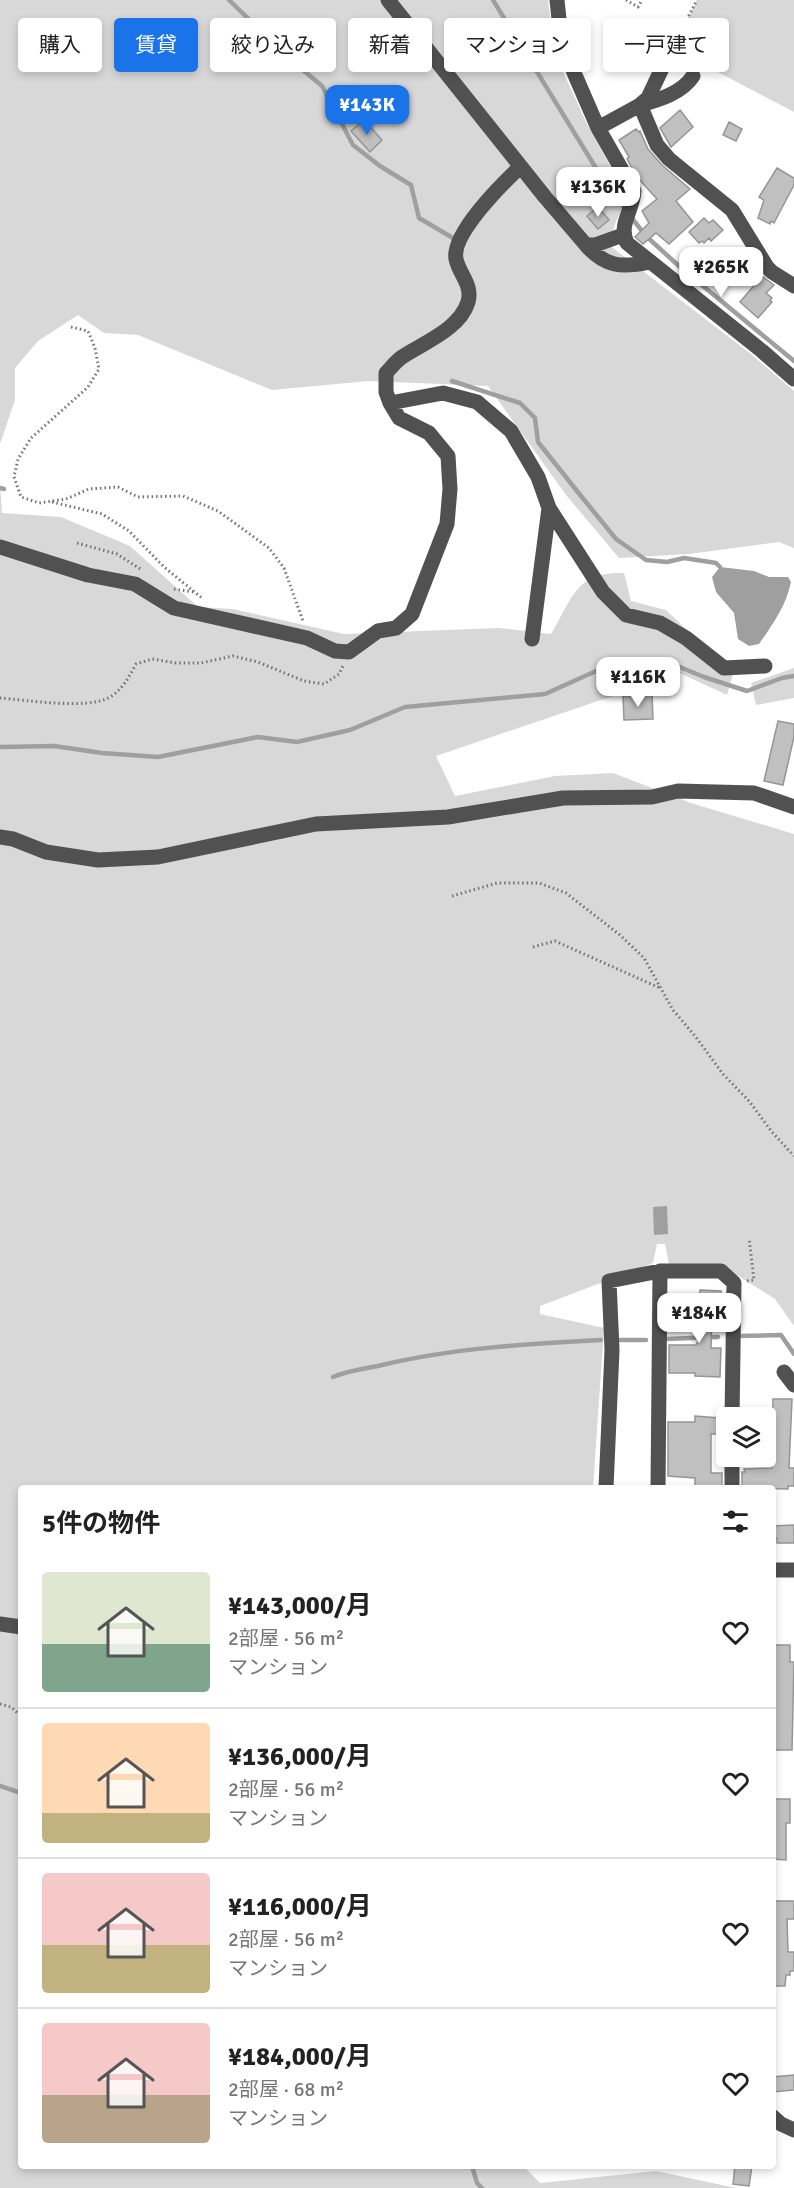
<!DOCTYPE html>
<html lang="ja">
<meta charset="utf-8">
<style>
body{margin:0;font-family:Signika,"Noto Sans JP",sans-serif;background:#f2f2f2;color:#222;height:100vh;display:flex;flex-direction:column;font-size:22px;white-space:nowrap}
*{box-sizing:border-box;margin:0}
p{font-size:20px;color:#767676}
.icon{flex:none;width:33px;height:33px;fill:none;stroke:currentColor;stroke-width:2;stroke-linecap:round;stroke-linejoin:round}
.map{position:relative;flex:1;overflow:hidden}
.details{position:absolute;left:18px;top:1485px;width:758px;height:684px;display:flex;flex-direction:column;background:#fff;border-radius:6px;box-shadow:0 3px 9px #0003}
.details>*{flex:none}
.hud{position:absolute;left:18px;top:18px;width:759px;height:54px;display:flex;gap:12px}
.buttons{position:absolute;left:716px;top:1407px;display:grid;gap:12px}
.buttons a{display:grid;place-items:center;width:60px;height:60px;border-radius:6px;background:#fff;box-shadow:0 3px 9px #0003;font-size:30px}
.price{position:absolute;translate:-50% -51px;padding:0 14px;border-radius:12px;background:#fff;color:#222;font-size:20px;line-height:39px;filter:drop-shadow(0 2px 3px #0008)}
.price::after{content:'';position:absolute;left:50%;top:36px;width:18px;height:14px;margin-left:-9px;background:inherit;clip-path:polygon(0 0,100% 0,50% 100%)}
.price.selected{background:#1a73e8;color:#fff}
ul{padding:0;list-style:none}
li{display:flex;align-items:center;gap:18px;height:150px;padding:0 24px}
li+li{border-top:2px solid #e0e0e0}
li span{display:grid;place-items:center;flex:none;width:168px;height:120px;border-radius:6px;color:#555}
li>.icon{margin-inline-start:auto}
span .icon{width:72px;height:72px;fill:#fffc;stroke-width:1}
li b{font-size:26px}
h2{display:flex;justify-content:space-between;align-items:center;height:72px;padding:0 24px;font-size:26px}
.chip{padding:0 21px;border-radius:6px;background:#fff;box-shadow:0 3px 9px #0003;font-size:21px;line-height:54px}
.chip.selected{background:#1a73e8;color:#fff}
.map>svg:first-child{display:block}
</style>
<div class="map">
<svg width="794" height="2188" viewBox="0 0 794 2188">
<rect width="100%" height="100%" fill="#fff"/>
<path fill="#d8d8d8" d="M0 0H548L555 54 585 120 627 197 615 224 609 245 751 354 794 391V548L779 542 689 554 619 558 566 495 488 386 369 381 272 390 138 335 104 333 78 315 38 341 15 368V400L0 444Z
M697 0H794V112L672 48Z
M0 483 2 513 61 517 130 546 198 607 233 609 344 634 499 628 551 634C573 597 576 571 624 573L631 601 666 610 733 674 727 695 671 669 651 683 436 756 455 796 555 776 613 773 691 803 794 834V1326L775 1299 721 1265 669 1264 665 1244H657L653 1263 540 1306V1314L604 1328 593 1488H21V2166H523L540 2183 656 2171 736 2188H0Z
M794 668V698L756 705 751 683Z"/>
<path fill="#9f9f9f" d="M720 567 754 571 769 577H788L791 582C786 606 773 624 759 644L749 646 738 639 734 613 716 592 712 577Z
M667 1206 668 1234 654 1235 653 1207Z"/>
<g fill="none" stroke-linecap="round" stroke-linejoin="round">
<path stroke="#9f9f9f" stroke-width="4.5" d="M229 0 291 60 322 86 353 145 380 166 411 185 419 218 453 238
M493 0 602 178 626 210
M631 217 646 236 680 267 794 361
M452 381 520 403 535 418 538 442 581 496 616 539 646 560 667 562 684 558 716 563 720 567
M0 488 4 489
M0 747 54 746 102 753 158 757 258 737 297 742 350 730 405 707 545 694 605 667 632 668 670 663 704 677 747 691 782 678 794 676
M737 1336 781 1335 794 1354
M665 1339 718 1337
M620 1340H646
M333 1377C349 1370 365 1369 382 1365 453 1348 527 1344 601 1340
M0 1786 21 1793
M472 2166 477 2183 482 2188"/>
</g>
<path fill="#c0c0c0" stroke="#959595" stroke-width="1.5" d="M680 110 693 127 671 147 660 128Z
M364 120 382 140 370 152 351 131Z
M729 122 742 129 736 141 723 135Z
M636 129 639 132 640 131 648 149 662 165 690 189 676 201 693 222 669 244 656 233 643 244 635 237 649 223 642 211 657 199 637 177 627 159 629 157 619 140Z
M777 168 794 178V185L774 223 771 221 770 224 758 218 764 200 759 197Z
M598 207 609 220 598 229 587 216Z
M704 218 709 223 713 220 723 230 711 241 709 238 704 243 702 241 699 243 689 232Z
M762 276 774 285 766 293 772 298 770 301 772 302 758 318 740 302Z
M652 695 653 719 624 720 623 696Z
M778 721 794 724V737L783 785 764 781Z
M700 1290 721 1291 720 1307 712 1306 711 1348H721L720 1377 695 1376V1373H669V1345H696L698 1341Z
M773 1399H792L789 1468H794V1486H788V1489L742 1488V1472H745L744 1469 772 1468Z
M695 1416 719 1418V1434H711V1473H722V1488H695V1478L668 1476V1422H695Z
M794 1525V1543H777V1538H773L772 1526Z
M772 1645H790V1662H794L792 1750H773Z
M772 1799H790V1823H786V1860L772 1859Z
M773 1901H794V1919H787L788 1952H794V1971H790V1975H786L785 1986H772V1957H775Z
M794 2075V2090L772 2092V2077Z
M735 2166H752L749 2186 733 2184Z"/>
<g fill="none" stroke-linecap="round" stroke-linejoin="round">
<path stroke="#737373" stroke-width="3" stroke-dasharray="1.5 3" stroke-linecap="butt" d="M626 0 638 7 642 0
M670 52 697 0
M628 62 648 56 651 58
M71 327 88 331 95 348 99 369 88 387 31 438 18 459 14 477 21 497 39 503 66 499 89 489 118 487 138 497 183 496 218 511 269 548 284 568 303 621
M52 502 102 514 129 531 164 567 202 598
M77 543 117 554 142 570
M174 589 194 592
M0 698C27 700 89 710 110 697 123 689 129 677 136 664L152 659 176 663H201L233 656 258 662 304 681 324 684 339 674 343 666
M452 896 497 883H539L566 893 620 935 644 958 673 1010 695 1036 723 1074 749 1101 772 1132 794 1156
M533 947 555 941 660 988
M747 1281 754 1280 749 1238
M0 1704 11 1707 21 1716"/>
<path stroke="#515151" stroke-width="15" d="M388 0 545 197 586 245H595L623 235
M557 0 561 38 575 75 598 128 634 191C633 210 618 225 627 243L762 351 794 379
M640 105C659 100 682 93 693 76
M640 105 648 98 664 64
M598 128 640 105 657 145 669 159 732 210 767 267 772 272 794 286
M586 245C605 267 622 268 650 262
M390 403 386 392V373C391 368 396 361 402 357 423 343 460 329 468 302 473 285 459 274 456 259 451 234 503 183 520 167
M0 547 88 575 135 584 174 608 307 638 335 651 349 652 378 631 396 628 412 614 447 524 450 489 448 456 429 433 399 418 390 403 443 393 477 402 511 431 538 477 549 508 603 592 626 615 660 623 686 638 724 668 765 666
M532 639 549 508
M0 837 13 839 46 852 98 860 158 857 316 824 448 817 563 798 652 797 678 791 754 793 794 807
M784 1372 794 1385
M732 1456V1488
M606 1488 612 1350 609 1281 660 1271H721L734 1283 732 1418
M658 1488 660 1271
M772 1570H794
M0 1624 21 1627
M772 2116 781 2124 794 2130"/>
</g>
</svg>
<div class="buttons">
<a><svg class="icon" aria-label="layers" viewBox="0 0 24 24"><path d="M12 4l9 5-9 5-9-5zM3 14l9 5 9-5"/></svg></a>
</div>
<b class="price selected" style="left:367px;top:136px">¥143K</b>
<b class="price" style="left:598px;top:218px">¥136K</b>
<b class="price" style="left:721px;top:298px">¥265K</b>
<b class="price" style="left:638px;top:708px">¥116K</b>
<b class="price" style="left:699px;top:1344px">¥184K</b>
<div class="hud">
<a class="chip">購入</a>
<a class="chip selected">賃貸</a>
<a class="chip">絞り込み</a>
<a class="chip">新着</a>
<a class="chip">マンション</a>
<a class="chip">一戸建て</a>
</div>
<section class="details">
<h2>5件の物件<svg class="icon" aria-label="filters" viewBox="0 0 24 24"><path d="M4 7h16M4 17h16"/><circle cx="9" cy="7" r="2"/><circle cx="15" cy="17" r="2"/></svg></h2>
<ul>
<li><span style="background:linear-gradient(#dfe7d0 60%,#7fa58c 0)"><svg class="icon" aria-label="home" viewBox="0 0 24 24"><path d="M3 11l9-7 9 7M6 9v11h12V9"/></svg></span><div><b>¥143,000/月</b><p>2部屋 · 56 m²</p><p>マンション</p></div><svg class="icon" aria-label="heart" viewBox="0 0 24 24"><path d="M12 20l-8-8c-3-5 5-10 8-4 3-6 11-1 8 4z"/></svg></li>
<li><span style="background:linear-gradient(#ffd9b3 75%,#c2b280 0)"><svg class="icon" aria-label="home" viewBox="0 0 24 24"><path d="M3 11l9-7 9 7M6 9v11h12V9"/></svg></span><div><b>¥136,000/月</b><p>2部屋 · 56 m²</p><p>マンション</p></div><svg class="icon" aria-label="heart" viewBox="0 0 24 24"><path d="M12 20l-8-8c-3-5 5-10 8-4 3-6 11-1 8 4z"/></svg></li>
<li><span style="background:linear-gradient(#f6c9c9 60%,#c2b280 0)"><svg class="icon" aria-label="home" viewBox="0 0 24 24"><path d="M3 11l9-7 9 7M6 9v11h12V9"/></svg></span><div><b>¥116,000/月</b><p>2部屋 · 56 m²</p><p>マンション</p></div><svg class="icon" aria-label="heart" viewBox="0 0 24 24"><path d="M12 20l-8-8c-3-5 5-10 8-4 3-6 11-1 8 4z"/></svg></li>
<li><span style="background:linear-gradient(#f6c9c9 60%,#b9a48a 0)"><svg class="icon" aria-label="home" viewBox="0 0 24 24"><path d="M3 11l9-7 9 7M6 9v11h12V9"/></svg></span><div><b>¥184,000/月</b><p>2部屋 · 68 m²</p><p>マンション</p></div><svg class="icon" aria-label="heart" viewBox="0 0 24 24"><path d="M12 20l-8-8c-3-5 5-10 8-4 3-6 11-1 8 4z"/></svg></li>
</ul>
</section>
</div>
